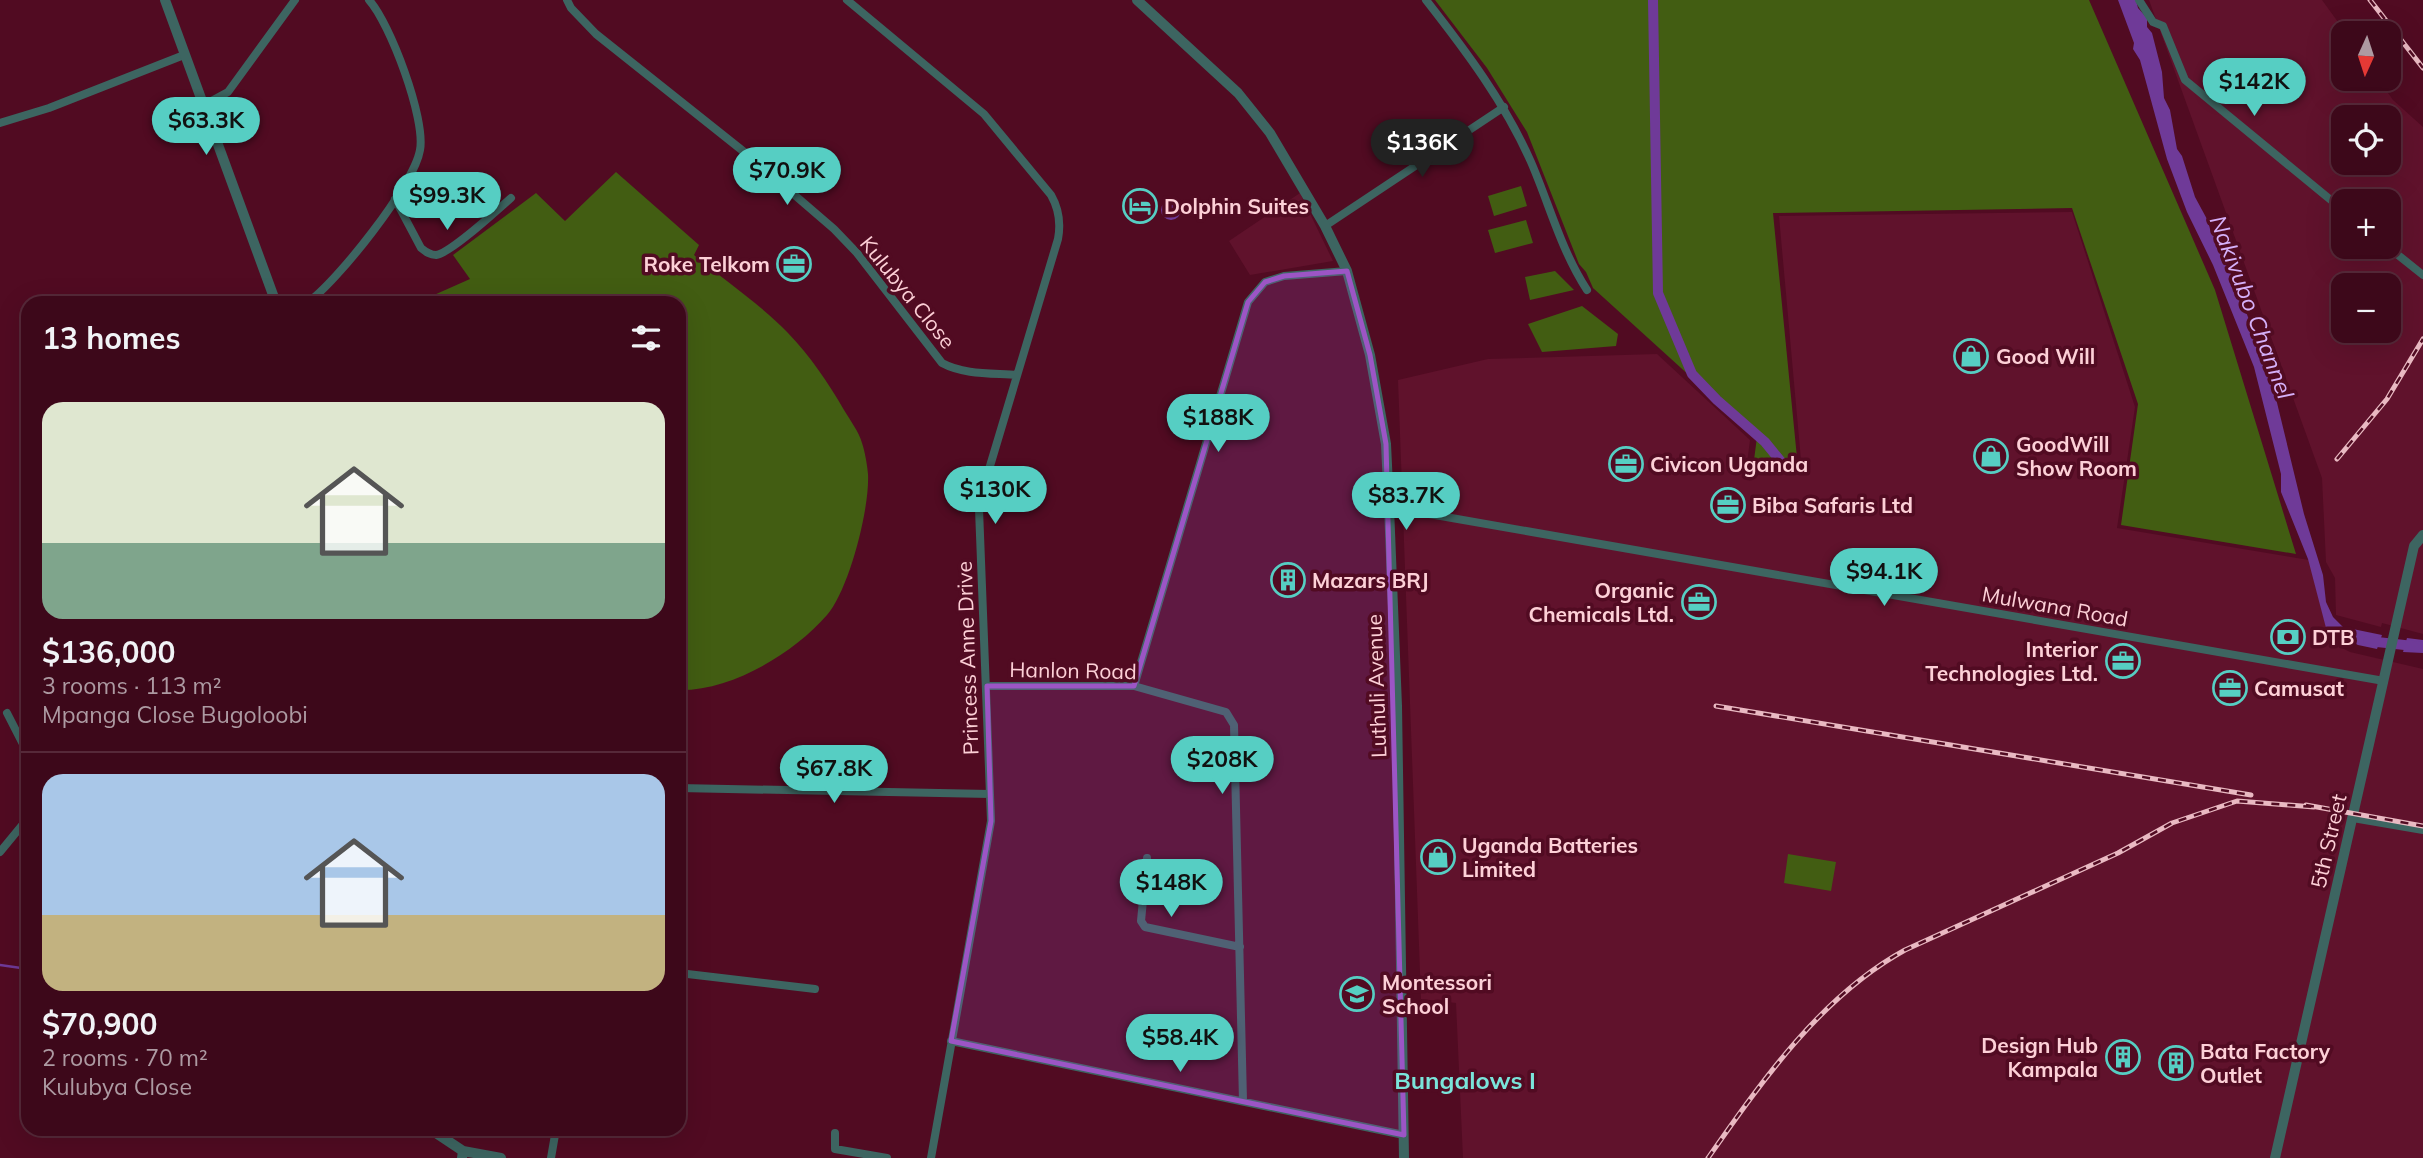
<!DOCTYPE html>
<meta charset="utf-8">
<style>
body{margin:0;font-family:Mulish,sans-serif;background:#441123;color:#f1f3f6;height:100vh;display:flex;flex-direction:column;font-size:26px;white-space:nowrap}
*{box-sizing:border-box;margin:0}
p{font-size:23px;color:#ad9aa2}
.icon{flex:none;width:38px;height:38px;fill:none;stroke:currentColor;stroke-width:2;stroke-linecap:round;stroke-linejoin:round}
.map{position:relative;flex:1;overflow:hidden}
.panel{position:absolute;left:21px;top:296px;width:665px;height:840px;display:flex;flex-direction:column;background:#3d081a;border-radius:21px;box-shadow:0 7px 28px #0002,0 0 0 2px #562939}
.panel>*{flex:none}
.needle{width:46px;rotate:183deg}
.tools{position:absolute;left:2331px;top:21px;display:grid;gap:14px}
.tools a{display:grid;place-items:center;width:70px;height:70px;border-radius:14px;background:#3d081a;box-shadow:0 7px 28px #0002,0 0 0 2px #562939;font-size:35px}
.price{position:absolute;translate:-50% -60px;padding:0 16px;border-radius:24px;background:#56cec3;color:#111;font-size:23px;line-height:46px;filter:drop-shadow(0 2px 4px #0008)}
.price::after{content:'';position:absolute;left:50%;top:42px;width:21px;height:16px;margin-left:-10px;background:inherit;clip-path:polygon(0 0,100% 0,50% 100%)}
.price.current{background:#222;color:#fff}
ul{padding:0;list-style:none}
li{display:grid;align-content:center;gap:14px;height:371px;padding:0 21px}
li+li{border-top:2px solid #562939}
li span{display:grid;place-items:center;height:217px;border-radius:21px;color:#555}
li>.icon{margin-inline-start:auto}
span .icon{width:126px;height:126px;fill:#fffc;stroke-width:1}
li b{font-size:30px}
h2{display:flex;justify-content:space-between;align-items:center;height:84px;padding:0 21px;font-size:30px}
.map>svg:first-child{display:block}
</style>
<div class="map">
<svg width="2423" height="1158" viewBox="0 0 2423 1158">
<rect width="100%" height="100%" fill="#510b22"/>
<path fill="#60122c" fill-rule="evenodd" d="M2149 0H2322L2346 33H2343V79H2378L2393 100 2423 127V634L2382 623 2381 627 2336 615 2335 578 2326 562 2322 478ZM2343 117H2389V163H2343ZM2343 201H2389V247H2343ZM2343 285H2389V331H2343Z
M1300 193 1333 261 1250 275 1229 241Z
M2072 212 2135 407 2117 528 2309 560 2328 635 2342 648 2350 652 2423 669V1158H1463L1456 1003 1421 999 1398 380 1488 359 1657 354 1750 440 1747 463 1802 471 1779 216Z"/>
<path fill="#425d12" d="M1435 0H2089L2215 290 2296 554 2121 525 2138 404 2072 208 1773 213 1798 468 1754 460 1757 437 1593 288 1586 272 1579 264 1527 132 1487 68Z
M616 172 699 245 694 255C724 280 760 304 788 333 810 356 828 382 844 410 850 420 859 432 862 443 865 452 867 464 868 474 870 508 849 590 827 615 793 654 731 691 679 690V303H416L470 279 453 255 536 193 565 221Z
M1521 186 1527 206 1494 216 1488 196Z
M1526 220 1533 243 1495 253 1488 230Z
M1555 271 1574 290 1530 300 1525 277Z
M1582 306 1618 334 1616 346 1542 352 1528 324Z
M1788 854 1836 862 1831 891 1784 883Z"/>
<path fill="#6f3a98" d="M2118 0H2136L2138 8 2147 18V27L2152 33 2162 72 2164 98 2170 110 2177 149 2182 156 2195 197 2208 221 2211 233 2219 242 2270 374 2304 514 2323 575 2326 602 2333 617 2343 627 2382 635 2377 649 2358 645 2326 628 2308 559 2281 492V474L2254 367 2213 265 2187 212 2167 159 2140 60 2133 49 2134 43Z
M1161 210a10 10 0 1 1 20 0a10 10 0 1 1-20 0Z
M2407 638 2423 640V653L2403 652Z"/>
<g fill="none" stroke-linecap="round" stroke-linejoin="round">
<path stroke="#6f3a98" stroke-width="2.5" d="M0 965 28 969"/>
<path stroke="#6f3a98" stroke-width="10" d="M1653 0 1658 293 1692 374 1717 400 1765 442 1783 464
M2368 641 2423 647"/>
<path stroke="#3d6561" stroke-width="8" d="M567 0 571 8 596 34 748 155 834 229 857 253 942 363C964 375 993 373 1017 375
M847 0 984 114 1051 195C1059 209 1061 223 1058 239L981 496 979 509 991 821 931 1158
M1426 0C1466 51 1505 103 1531 162 1550 206 1561 250 1587 290
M2139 0 2153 22 2163 26 2185 80 2343 210
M204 105 228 92 295 0
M0 123 49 108 184 55
M395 199 421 248C426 252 430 255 436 255 451 253 497 210 511 198
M1325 226 1504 107
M2388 247 2423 275
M307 303C337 282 414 185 420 150 426 119 390 23 369 0
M1389 507 2384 681
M987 686H1134L1226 712 1234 725 1243 1101
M1134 686 1248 302 1265 282 1284 276 1347 271
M7 713 28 754
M679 788 990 794
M2353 818 2423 830
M0 852 28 818
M1147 858 1141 921 1145 927 1240 947
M679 973 815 989
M951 1041 1404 1135
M835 1133V1149L887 1158
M551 1158 556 1129"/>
<path stroke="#3d6561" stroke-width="10" d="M165 0 276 303
M1137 0 1238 93 1270 133 1325 226 1347 271 1370 355 1386 444 1389 507 1397 706 1404 1158
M430 1129 463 1151 462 1158
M463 1151 501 1158
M2275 1158 2414 546 2423 535"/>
<g stroke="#e9b9c2" stroke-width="5">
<path id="rail" d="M2370 0 2423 68
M2337 459 2387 399 2423 339
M1716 706 2251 795
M2306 805 2423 826
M1708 1158C1762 1081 1821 996 1905 950L2118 853 2172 823 2237 801 2314 807"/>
</g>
<use href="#rail" stroke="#510b22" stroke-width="2.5" stroke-dasharray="8" stroke-linecap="butt"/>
</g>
<path fill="#9c55c5" fill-opacity="0.2" stroke="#9c55c5" stroke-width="5" stroke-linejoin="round" d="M1347 271 1370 355 1386 444 1404 1135 951 1041 991 821 987 686H1134L1248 302 1265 282 1284 276Z"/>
<defs>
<g id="hotel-ring" transform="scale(1.75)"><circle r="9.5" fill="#510b22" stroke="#56cec3" stroke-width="1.5"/><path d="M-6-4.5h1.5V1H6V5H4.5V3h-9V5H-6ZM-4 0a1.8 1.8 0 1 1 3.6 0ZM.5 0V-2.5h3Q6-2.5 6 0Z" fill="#56cec3"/></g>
<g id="office-ring" transform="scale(1.75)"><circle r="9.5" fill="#510b22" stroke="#56cec3" stroke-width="1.5"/><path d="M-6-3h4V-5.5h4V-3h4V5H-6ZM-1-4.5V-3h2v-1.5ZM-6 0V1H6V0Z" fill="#56cec3"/></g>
<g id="shop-ring" transform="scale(1.75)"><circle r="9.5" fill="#510b22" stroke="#56cec3" stroke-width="1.5"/><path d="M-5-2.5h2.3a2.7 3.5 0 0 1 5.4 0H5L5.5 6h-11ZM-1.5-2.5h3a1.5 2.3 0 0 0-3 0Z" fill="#56cec3"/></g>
<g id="building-ring" transform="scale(1.75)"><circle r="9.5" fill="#510b22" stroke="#56cec3" stroke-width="1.5"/><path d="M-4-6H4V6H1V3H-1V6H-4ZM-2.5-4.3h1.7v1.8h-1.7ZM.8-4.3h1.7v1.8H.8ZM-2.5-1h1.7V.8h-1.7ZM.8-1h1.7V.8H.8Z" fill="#56cec3"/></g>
<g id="bank-ring" transform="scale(1.75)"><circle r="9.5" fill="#510b22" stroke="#56cec3" stroke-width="1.5"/><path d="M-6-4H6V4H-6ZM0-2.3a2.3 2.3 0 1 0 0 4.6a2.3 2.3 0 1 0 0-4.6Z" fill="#56cec3"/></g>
<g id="school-ring" transform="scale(1.75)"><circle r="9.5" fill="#510b22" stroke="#56cec3" stroke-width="1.5"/><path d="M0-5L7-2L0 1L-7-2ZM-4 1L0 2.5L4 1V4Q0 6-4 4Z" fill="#56cec3"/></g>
</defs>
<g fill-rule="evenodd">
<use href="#hotel-ring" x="1140" y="206"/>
<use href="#office-ring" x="794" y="264"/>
<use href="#shop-ring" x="1971" y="356"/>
<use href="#shop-ring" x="1991" y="456"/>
<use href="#office-ring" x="1626" y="464"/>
<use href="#office-ring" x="1728" y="505"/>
<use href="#building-ring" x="1288" y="580"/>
<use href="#office-ring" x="1699" y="602"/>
<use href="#bank-ring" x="2288" y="637"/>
<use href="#office-ring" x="2123" y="661"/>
<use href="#office-ring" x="2230" y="688"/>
<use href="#shop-ring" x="1438" y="857"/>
<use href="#school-ring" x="1357" y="994"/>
<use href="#building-ring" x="2123" y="1057"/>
<use href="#building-ring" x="2176" y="1063"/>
</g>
<g text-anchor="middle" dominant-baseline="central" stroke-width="7" stroke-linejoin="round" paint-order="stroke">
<g font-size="21" font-weight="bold" fill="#fdd0d7" stroke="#510b22" text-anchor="start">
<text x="1164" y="206">Dolphin Suites</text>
<text x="770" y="264" text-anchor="end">Roke Telkom</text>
<text x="1996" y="356">Good Will</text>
<text x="2016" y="444">GoodWill<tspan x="2016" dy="24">Show Room</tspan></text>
<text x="1650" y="464">Civicon Uganda</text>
<text x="1752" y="505">Biba Safaris Ltd</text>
<text x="1312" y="580">Mazars BRJ</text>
<text x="1674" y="590" text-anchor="end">Organic<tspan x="1674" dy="24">Chemicals Ltd.</tspan></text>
<text x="2312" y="637">DTB</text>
<text x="2098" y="649" text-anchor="end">Interior<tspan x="2098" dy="24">Technologies Ltd.</tspan></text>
<text x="2254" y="688">Camusat</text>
<text x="1462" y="845">Uganda Batteries<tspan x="1462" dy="24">Limited</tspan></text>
<text x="1382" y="982">Montessori<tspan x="1382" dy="24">School</tspan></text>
<text x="2098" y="1045" text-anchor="end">Design Hub<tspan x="2098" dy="24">Kampala</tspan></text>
<text x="2200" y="1051">Bata Factory<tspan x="2200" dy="24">Outlet</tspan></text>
</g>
<g font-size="21" fill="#fdd0d7" stroke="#510b22">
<text transform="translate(908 292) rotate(51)">Kulubya Close</text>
<text transform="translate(2055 606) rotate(10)">Mulwana Road</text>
<text transform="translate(967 658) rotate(-92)">Princess Anne Drive</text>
<text transform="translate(1073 670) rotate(1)">Hanlon Road</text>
<text transform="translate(1376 686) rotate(-92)">Luthuli Avenue</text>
<text transform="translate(2328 841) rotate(-77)">5th Street</text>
</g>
<g font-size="23" font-style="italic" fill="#d5b0f9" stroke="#510b22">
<text transform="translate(2252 307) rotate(69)">Nakivubo Channel</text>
</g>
<g font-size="24" font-weight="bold" fill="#7ae4da" stroke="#510b22">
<text x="1465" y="1080">Bungalows I</text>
</g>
</g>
</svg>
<div class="tools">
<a><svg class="needle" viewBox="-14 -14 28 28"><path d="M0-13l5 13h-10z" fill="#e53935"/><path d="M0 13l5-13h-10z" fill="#ad9aa2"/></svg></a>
<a><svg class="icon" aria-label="locate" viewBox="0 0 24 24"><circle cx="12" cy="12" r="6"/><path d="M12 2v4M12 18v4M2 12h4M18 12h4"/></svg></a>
<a>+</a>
<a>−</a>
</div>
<b class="price" style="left:2254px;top:118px">$142K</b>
<b class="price" style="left:206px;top:157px">$63.3K</b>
<b class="price current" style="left:1422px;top:179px">$136K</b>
<b class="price" style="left:787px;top:207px">$70.9K</b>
<b class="price" style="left:447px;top:232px">$99.3K</b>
<b class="price" style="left:1218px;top:454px">$188K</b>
<b class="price" style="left:995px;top:526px">$130K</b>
<b class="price" style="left:1406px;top:532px">$83.7K</b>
<b class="price" style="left:1884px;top:608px">$94.1K</b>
<b class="price" style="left:1222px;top:796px">$208K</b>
<b class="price" style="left:834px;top:805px">$67.8K</b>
<b class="price" style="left:1171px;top:919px">$148K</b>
<b class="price" style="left:1180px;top:1074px">$58.4K</b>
<section class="panel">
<h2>13 homes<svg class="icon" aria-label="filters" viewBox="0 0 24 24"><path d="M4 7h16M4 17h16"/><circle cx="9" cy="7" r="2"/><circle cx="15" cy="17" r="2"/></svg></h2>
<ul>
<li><span style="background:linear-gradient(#dfe7d0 65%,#7fa58c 0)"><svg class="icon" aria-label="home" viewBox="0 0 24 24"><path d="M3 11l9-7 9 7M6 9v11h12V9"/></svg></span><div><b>$136,000</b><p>3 rooms · 113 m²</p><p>Mpanga Close Bugoloobi</p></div></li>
<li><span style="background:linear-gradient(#a9c7e8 65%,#c2b280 0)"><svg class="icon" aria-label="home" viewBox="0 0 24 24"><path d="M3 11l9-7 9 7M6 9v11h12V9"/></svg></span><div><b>$70,900</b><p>2 rooms · 70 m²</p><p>Kulubya Close</p></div></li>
</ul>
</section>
</div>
